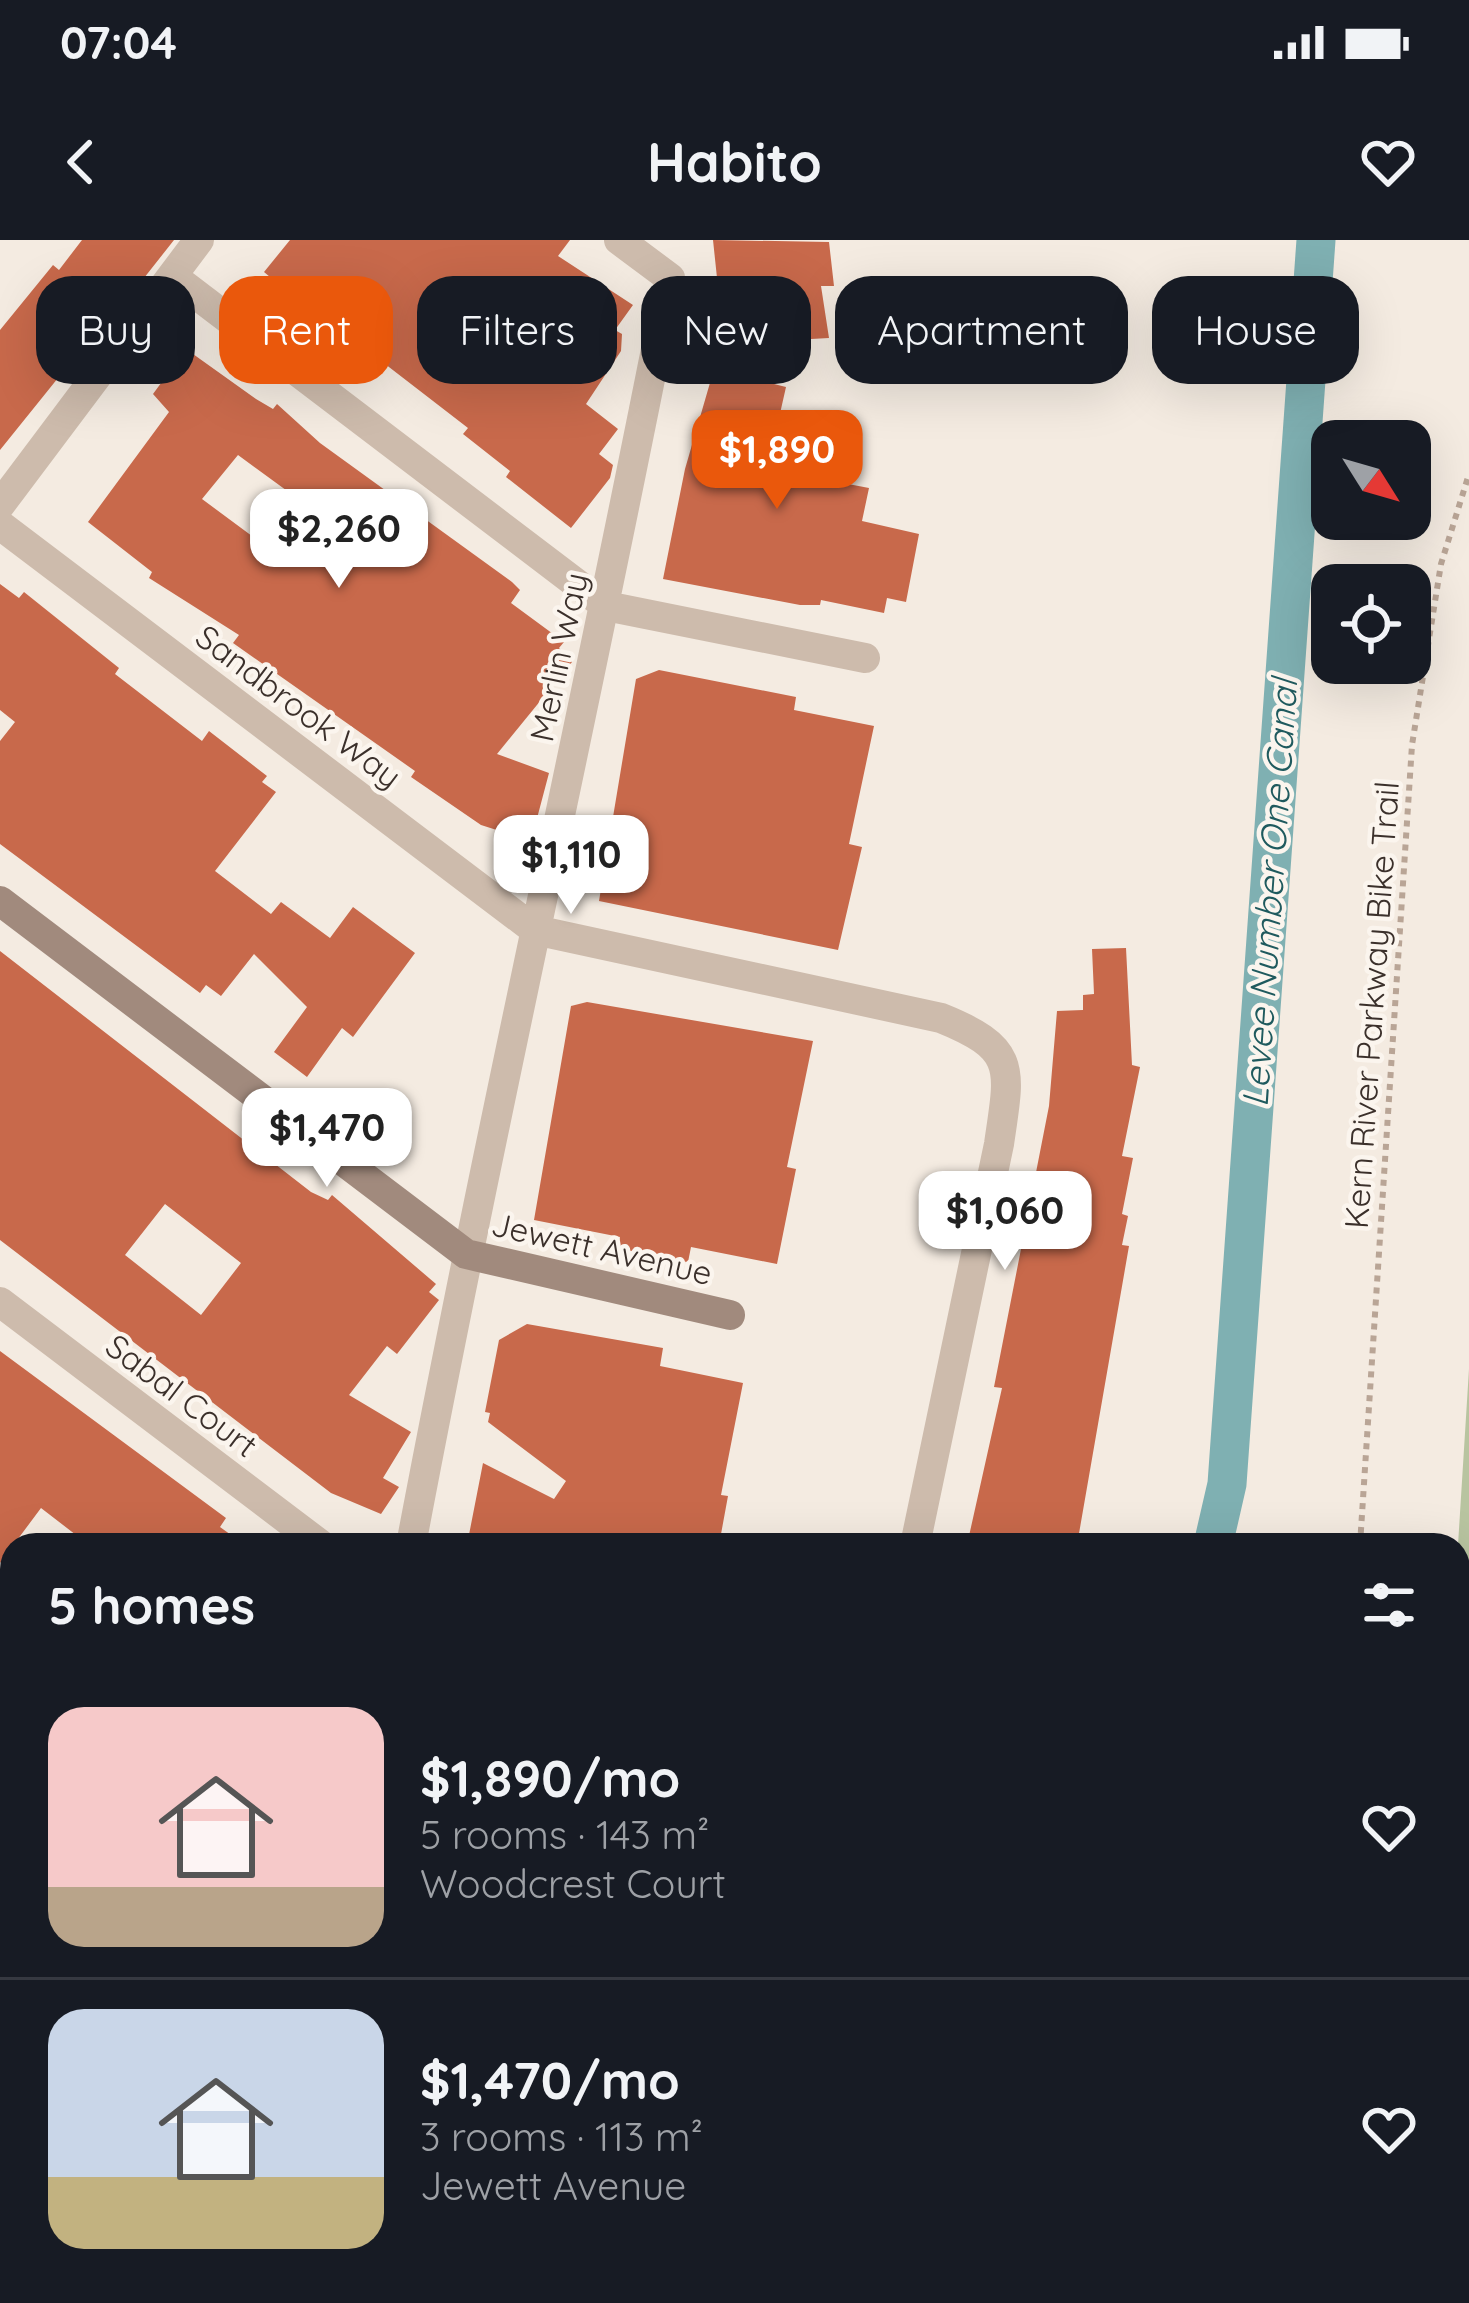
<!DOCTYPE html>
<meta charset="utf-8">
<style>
body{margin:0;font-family:Quicksand,sans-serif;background:#242831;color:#f1f3f6;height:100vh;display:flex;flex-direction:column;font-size:45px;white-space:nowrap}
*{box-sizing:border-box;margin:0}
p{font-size:39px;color:#9ea1a6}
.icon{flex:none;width:66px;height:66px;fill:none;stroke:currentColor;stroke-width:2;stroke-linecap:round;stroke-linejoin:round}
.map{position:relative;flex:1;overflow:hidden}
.sheet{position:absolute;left:0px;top:1293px;width:1470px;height:771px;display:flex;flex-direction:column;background:#171b24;border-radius:36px 36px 0 0;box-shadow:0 12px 48px #0002}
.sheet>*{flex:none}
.banner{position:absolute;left:36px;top:36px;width:1398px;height:108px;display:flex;gap:24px}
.needle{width:78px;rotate:127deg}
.buttons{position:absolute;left:1311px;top:180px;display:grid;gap:24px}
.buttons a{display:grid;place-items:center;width:120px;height:120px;border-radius:24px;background:#171b24;box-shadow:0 12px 48px #0002;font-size:60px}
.price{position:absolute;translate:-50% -102px;padding:0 27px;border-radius:24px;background:#fff;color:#222;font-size:39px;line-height:78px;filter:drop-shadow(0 3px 6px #0008)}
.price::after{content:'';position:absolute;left:50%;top:72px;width:36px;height:27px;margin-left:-18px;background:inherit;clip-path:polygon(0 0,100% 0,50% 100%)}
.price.selected{background:#ea580c;color:#fff}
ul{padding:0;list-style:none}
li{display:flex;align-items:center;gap:36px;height:300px;padding:0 48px}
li+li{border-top:3px solid #363941}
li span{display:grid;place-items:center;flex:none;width:336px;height:240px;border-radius:36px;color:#555}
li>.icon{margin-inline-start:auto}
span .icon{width:144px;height:144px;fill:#fffc;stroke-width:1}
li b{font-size:51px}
h2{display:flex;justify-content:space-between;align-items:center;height:144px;padding:0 48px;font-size:51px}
.tag{padding:0 42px;border-radius:36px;background:#171b24;box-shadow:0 12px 48px #0002;font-size:42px;line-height:108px}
.tag.selected{background:#ea580c;color:#fff}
.status{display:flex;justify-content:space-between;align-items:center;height:84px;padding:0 60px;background:#171b24;direction:ltr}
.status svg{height:33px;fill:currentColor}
header{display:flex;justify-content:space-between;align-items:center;height:156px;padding:0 48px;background:#171b24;font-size:54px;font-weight:800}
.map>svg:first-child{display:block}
</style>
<div class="status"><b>07:04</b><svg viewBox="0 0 49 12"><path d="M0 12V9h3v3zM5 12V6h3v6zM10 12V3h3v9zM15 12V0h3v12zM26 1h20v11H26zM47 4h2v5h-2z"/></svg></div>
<header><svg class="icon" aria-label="back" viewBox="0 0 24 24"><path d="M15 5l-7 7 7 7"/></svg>Habito<svg class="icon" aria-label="heart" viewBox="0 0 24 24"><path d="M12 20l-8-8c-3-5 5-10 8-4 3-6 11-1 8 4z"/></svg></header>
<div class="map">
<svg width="1469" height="2063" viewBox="0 0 1469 2063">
<rect width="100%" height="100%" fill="#f4ebe1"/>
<path fill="#b8c4a0" d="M1469 1129V2063H1292L1295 2052H1458V1305Z"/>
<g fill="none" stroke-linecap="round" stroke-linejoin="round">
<path stroke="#7fb0b2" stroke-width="39" d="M1213 1305 1227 1244 1316 0
M994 2063 998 2052"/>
</g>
<path fill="#c8694b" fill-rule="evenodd" d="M82 0H174L103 90 87 78 46 129 58 138 0 210V90L53 25 59 30Z
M290 0H570L558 16 633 65 615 90 622 94 621 111 586 164 618 189 599 214 613 225 610 238 571 288 506 237 510 231 463 194 468 188 376 117 372 122 357 115 272 47 276 42 264 32Z
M713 0 829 2 834 46H821L829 98 724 104Z
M186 109 256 159 273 169 277 164 320 203 512 342 520 350 511 363 564 402 559 408 572 422 497 514 549 533 531 601 481 585 411 537 415 531 233 403 239 395 149 338 152 332 88 282 169 172 153 154ZM238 215 290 253 256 299 202 259Z
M714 129 786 147 779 178 812 185 801 235 869 248 862 281 919 294 906 362 887 358 884 373 821 360 820 365H800L663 339 685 229Z
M0 344 19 358 24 352 119 428 115 434 202 501 209 491 267 536 262 542 276 552 215 631 271 674 281 662 330 698 353 667 415 713 353 797 342 788 307 837 274 812 307 767 254 714 221 756 206 745 200 753 0 604V501L15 482 0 470Z
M659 430 796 457 794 470 874 486 849 604 862 607 838 710 599 661 636 439Z
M1126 708 1132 825 1140 827 1122 916 1133 918 1122 974 1128 976 1122 1005 1129 1006 1077 1305H967L1002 1148 994 1147 1049 866 1057 771 1083 770V755L1094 754 1092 709Z
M0 711 311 952 328 960 332 955 436 1044 429 1052 439 1060 397 1114 387 1106 349 1155 411 1192 383 1238 399 1247 381 1274 331 1253 0 1000ZM165 964 241 1023 201 1075 125 1015Z
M587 762 813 801 787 927 796 929 777 1024 691 1007 688 1022 670 1020 618 1008 620 997 534 980 571 766Z
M527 1084 663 1108 660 1126 743 1143 721 1255 728 1256 719 1305H467L483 1223 554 1259 566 1241 488 1182 490 1173 485 1172 499 1100Z
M0 1111 226 1278 220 1287 245 1305H89L41 1268 0 1323Z"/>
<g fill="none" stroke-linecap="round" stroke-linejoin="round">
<path stroke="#b9a596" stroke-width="6" stroke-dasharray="6 6" stroke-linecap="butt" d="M1360 1305 1412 505 1441 324 1469 234
M1160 2063 1163 2052"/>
<path stroke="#cdbbac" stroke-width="30" d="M172 36 606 366 865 418
M0 265 199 0
M0 285 535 690 941 778C1018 809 1010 828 999 904L915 1305
M0 1062 321 1305
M411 1305C491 881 588 461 670 38L619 0
M0 1438 12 1447
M0 1836 12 1845
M480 2052 544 2063
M263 2063 265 2052
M762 2063 765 2052"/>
<path stroke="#a18a7d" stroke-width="30" d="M0 661 466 1014 730 1075"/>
</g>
<g text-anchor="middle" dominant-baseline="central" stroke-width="9" stroke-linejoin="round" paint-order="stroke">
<g font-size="33" fill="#3b302b" stroke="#fbf5ee">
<text transform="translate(558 417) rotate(-78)">Merlin Way</text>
<text transform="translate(299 466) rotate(37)">Sandbrook Way</text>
<text transform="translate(1371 765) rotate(-86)">Kern River Parkway Bike Trail</text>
<text transform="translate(602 1008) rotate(13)">Jewett Avenue</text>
<text transform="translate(182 1155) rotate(37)">Sabal Court</text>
</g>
<g font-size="36" font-style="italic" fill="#1f5a5e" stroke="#fbf5ee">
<text transform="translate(1269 653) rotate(-86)">Levee Number One Canal</text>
</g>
</g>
</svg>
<div class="buttons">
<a><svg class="needle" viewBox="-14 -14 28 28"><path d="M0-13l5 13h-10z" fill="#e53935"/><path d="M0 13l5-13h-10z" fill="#9ea1a6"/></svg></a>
<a><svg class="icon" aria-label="locate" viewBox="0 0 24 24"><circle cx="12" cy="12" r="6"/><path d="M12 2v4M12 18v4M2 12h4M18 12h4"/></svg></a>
</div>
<b class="price selected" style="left:777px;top:272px">$1,890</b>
<b class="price" style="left:339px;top:351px">$2,260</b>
<b class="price" style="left:571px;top:677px">$1,110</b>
<b class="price" style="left:327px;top:950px">$1,470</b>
<b class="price" style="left:1005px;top:1033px">$1,060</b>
<div class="banner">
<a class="tag">Buy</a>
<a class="tag selected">Rent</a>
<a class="tag">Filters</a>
<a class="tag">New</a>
<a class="tag">Apartment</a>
<a class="tag">House</a>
</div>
<section class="sheet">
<h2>5 homes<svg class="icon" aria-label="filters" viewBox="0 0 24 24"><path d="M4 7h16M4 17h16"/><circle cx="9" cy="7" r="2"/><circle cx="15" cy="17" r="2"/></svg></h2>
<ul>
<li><span style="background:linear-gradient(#f6c9c9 75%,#b9a48a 0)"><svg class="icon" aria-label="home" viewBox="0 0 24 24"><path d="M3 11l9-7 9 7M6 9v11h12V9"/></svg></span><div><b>$1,890/mo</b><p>5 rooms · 143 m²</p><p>Woodcrest Court</p></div><svg class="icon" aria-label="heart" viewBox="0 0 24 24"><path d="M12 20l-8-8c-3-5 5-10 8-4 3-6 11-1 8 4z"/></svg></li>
<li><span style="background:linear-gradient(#c9d6e8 70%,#c2b280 0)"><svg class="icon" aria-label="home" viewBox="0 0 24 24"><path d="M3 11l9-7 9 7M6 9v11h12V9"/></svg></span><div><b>$1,470/mo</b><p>3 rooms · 113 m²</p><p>Jewett Avenue</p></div><svg class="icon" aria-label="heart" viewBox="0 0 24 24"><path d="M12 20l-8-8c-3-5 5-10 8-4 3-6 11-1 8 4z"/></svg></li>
</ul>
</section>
</div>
